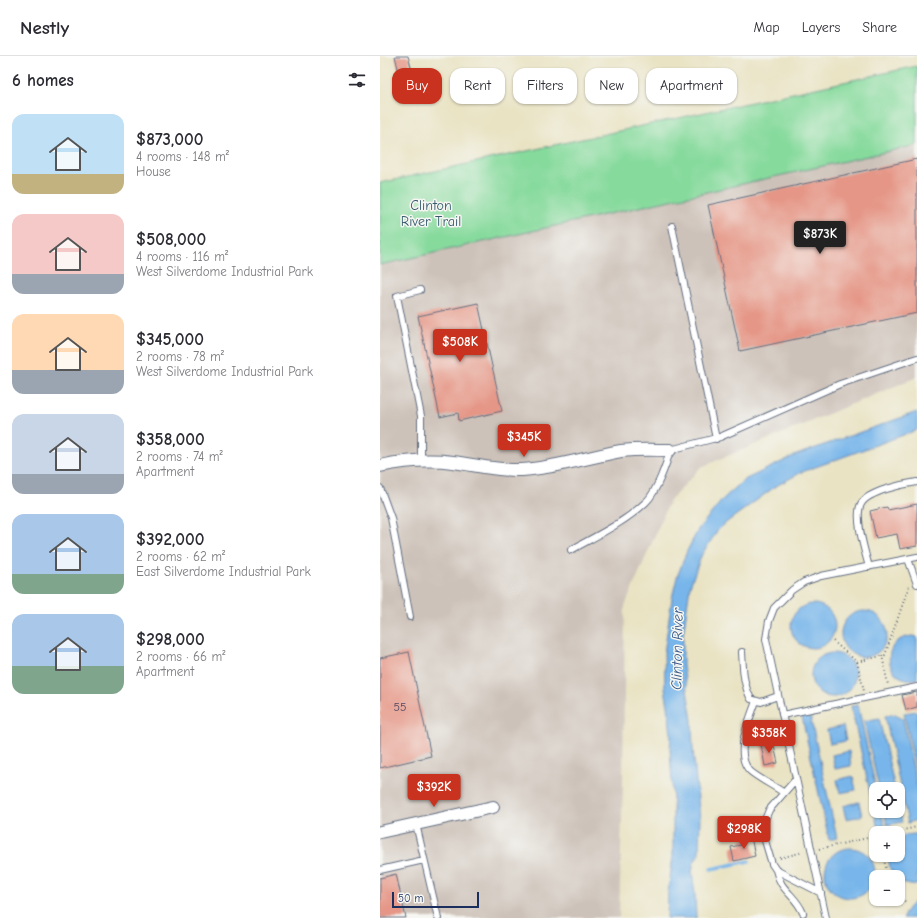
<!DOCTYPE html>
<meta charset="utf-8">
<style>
body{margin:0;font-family:"Comic Neue",sans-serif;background:#f2f2f3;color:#2b2b33;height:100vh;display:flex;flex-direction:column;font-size:15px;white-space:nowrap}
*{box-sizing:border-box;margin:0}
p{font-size:13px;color:#7c7c81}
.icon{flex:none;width:22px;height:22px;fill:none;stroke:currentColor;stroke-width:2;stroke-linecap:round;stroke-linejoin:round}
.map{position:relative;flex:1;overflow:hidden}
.panel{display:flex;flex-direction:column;background:#fff;width:380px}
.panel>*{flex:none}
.guide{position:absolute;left:12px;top:12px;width:380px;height:36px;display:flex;gap:8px}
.fabs{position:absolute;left:489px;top:726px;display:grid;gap:8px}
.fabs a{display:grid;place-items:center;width:36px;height:36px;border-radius:8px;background:#fff;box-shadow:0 1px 3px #0004;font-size:20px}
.scale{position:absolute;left:12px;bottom:10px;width:87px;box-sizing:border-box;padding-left:4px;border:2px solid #1b2f5e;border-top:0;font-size:11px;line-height:14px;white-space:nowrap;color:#1b2f5e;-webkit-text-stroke:3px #f6f6f2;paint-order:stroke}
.price{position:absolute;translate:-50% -34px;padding:0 9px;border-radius:4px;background:#c8321e;color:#fff;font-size:13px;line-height:26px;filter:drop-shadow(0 1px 2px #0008)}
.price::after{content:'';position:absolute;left:50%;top:24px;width:12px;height:9px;margin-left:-6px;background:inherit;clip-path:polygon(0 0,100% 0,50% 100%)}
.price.on{background:#222;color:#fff}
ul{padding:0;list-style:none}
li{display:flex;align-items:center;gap:12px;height:100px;padding:0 12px}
li span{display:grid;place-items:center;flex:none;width:112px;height:80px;border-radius:12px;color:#555}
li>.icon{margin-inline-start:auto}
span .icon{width:48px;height:48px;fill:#fffc;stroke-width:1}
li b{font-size:17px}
h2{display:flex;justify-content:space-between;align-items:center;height:48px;padding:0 12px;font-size:17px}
.pill{padding:0 14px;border-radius:12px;background:#fff;box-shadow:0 1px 3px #0004;font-size:14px;line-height:36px}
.pill.on{background:#c8321e;color:#fff}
header{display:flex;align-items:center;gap:24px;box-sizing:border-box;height:56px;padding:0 20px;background:#fff;border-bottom:1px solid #e1e1e2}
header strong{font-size:19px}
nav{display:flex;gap:22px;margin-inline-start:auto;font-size:14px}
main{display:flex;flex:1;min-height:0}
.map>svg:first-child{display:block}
</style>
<header>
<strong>Nestly</strong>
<nav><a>Map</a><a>Layers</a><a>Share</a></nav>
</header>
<main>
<section class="panel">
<h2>6 homes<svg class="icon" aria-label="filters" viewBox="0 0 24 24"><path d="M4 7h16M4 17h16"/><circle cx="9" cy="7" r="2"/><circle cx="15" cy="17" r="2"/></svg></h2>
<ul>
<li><span style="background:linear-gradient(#bfe0f5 75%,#c2b280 0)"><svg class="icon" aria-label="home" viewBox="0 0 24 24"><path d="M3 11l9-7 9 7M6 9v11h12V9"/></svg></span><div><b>$873,000</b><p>4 rooms · 148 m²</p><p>House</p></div></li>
<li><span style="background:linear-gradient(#f6c9c9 75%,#9aa5b1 0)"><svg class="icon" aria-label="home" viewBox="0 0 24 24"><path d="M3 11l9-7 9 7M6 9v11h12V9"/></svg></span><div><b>$508,000</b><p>4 rooms · 116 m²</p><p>West Silverdome Industrial Park</p></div></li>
<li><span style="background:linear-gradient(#ffd9b3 70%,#9aa5b1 0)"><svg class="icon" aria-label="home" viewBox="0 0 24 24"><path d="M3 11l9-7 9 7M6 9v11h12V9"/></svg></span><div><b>$345,000</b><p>2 rooms · 78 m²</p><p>West Silverdome Industrial Park</p></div></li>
<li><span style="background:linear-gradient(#c9d6e8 75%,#9aa5b1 0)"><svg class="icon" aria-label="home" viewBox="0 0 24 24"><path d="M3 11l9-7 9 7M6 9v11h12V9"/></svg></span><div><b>$358,000</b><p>2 rooms · 74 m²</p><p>Apartment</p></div></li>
<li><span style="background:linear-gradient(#a9c7e8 75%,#7fa58c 0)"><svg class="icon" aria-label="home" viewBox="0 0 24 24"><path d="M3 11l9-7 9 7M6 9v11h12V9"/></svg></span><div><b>$392,000</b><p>2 rooms · 62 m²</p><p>East Silverdome Industrial Park</p></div></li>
<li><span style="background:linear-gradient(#a9c7e8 65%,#7fa58c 0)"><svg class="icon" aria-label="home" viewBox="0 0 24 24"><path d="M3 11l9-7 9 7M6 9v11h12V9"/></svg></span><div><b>$298,000</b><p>2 rooms · 66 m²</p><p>Apartment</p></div></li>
</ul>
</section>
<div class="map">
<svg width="537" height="862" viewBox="0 0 537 862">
<rect width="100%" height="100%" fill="#f6f6f2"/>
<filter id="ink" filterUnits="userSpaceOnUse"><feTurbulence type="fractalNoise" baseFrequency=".025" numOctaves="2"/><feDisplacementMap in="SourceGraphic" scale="8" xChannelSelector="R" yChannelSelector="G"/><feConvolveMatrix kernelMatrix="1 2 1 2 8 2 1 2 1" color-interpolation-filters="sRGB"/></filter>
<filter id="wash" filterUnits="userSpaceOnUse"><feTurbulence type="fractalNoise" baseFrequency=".012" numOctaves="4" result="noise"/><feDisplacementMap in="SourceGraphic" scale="16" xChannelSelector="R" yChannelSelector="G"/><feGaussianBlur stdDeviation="0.9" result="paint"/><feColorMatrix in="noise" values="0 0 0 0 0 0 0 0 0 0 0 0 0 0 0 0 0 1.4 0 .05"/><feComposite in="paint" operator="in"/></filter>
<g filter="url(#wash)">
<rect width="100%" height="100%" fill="#e9e3c3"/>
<path fill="#cdc2b9" d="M537 89V321L321 411 289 446 245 550 243 728 239 862H0V206L202 164Z"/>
<path fill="#86da9c" stroke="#50847d" d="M537 10V89L0 209V127Z"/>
<path fill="#77b5ea" stroke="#4972a4" d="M537 356V374L422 416 396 430 347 466 338 474 322 498 310 530 303 580V610L312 664 313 694 320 762 319 798 314 806 312 815 315 838 316 862H287L288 836 293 800V745L290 693 291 679 288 650 285 633 284 597 292 542 297 521 307 495 319 472 343 443 364 424 416 399Z
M411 570a22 22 0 1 1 44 0a22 22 0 1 1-44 0Z
M461 578a23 23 0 1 1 46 0a23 23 0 1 1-46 0Z
M533 580 537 581V623C504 629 498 582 533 580Z
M431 619a22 22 0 1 1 44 0a22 22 0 1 1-44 0Z
M478 649 496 733V755H501L505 772 498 773 471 650Z
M537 655V719L524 657Z
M515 658 523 662 537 731V764L528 767 505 660Z
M430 659 457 782 449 784 422 661Z
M499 662 515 733H499L484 665Z
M463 670 466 685 450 688 447 674Z
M469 695 471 710 455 713 452 699Z
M473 720 476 734 460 737 457 724Z
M479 746 482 760 466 763 463 750Z
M518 748 522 766 507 769 504 755H518Z
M534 778H537V829C530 830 524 828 518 824V821H515C510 814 508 808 509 799H518V784L525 779Z
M445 817a25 25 0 1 1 50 0a25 25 0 1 1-50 0Z
M537 844V862H523C526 854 530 849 537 844Z"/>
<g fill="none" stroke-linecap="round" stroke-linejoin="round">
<path stroke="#77b5ea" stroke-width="3.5" d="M331 813 369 805"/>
</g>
<g id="blocks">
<path fill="#e59686" d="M15 0H28L34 22 21 25Z
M537 103V257L360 295 328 149Z
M98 247 122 355 79 365 78 357 60 361 38 260Z
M537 448V490L520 493 517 478 496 482 490 455 507 451 508 454Z
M29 596 51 700 0 712V602Z
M537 636V651L526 654 522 639Z
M393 685 398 707 385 710 381 688Z
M371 781 375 800 354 805 351 791 361 789 360 784Z
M16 818 26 862H0V822Z"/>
</g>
</g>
<g filter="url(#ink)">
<use href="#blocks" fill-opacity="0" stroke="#636e81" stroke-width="1"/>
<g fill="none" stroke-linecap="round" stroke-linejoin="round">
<g stroke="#636e81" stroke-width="8">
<path id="service" d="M292 170 336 383
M40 234 17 240 41 360V405
M0 432 11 462 30 561
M191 494C216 480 244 467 266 446 276 437 287 407 290 394L340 381 460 328 537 302
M528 503 537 528
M489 511C485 496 474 461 481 448 488 435 524 428 537 426
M362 596C363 612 363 628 371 643L381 646 398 640
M376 645C370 663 353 698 370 715 376 721 396 731 404 737
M402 659 537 631
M416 723 389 754 384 766 383 778 392 808 396 814 441 837
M36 768 58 862
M0 814 44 804
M396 814C400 835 416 839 423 857
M446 862 386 583 389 565 394 552 412 534 424 526 441 520 537 501"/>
</g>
<g stroke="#636e81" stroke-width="14">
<path id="minor" d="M0 410C24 405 48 403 73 406 96 409 119 415 142 414 176 412 208 401 241 395 258 393 274 394 290 394
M0 776 113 751"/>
</g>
<path stroke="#636e81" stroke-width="2" stroke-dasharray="1 3" stroke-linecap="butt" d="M453 585 477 606 505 599 529 530
M502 599 508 629
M477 606 484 635
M510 777 537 771
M439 793 496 780
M503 799 508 821
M400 802 423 796
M518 840 527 847"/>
<use href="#service" stroke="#fff" stroke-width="6"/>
<use href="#minor" stroke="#fff" stroke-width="12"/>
</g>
</g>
<g text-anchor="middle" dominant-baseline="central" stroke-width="3" stroke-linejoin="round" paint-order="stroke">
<g font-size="12" fill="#4e4968">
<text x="20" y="651">55</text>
</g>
<g font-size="14" fill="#365a6e" stroke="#f6f6f2">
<text x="51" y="149">Clinton<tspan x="51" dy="16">River Trail</tspan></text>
</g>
<g font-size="15" font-style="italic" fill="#375788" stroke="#f6f6f2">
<text transform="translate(297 593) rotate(-89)">Clinton River</text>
</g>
</g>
</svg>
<div class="fabs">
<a><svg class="icon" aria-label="locate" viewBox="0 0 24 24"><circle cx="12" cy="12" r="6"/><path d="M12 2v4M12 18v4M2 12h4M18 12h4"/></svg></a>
<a>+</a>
<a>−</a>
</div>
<div class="scale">50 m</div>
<b class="price on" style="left:440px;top:199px">$873K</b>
<b class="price" style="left:80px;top:307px">$508K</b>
<b class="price" style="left:144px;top:402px">$345K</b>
<b class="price" style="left:389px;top:698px">$358K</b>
<b class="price" style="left:54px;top:752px">$392K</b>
<b class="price" style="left:364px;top:794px">$298K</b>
<div class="guide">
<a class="pill on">Buy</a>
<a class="pill">Rent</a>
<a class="pill">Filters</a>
<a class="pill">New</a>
<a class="pill">Apartment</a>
</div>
</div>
</main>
